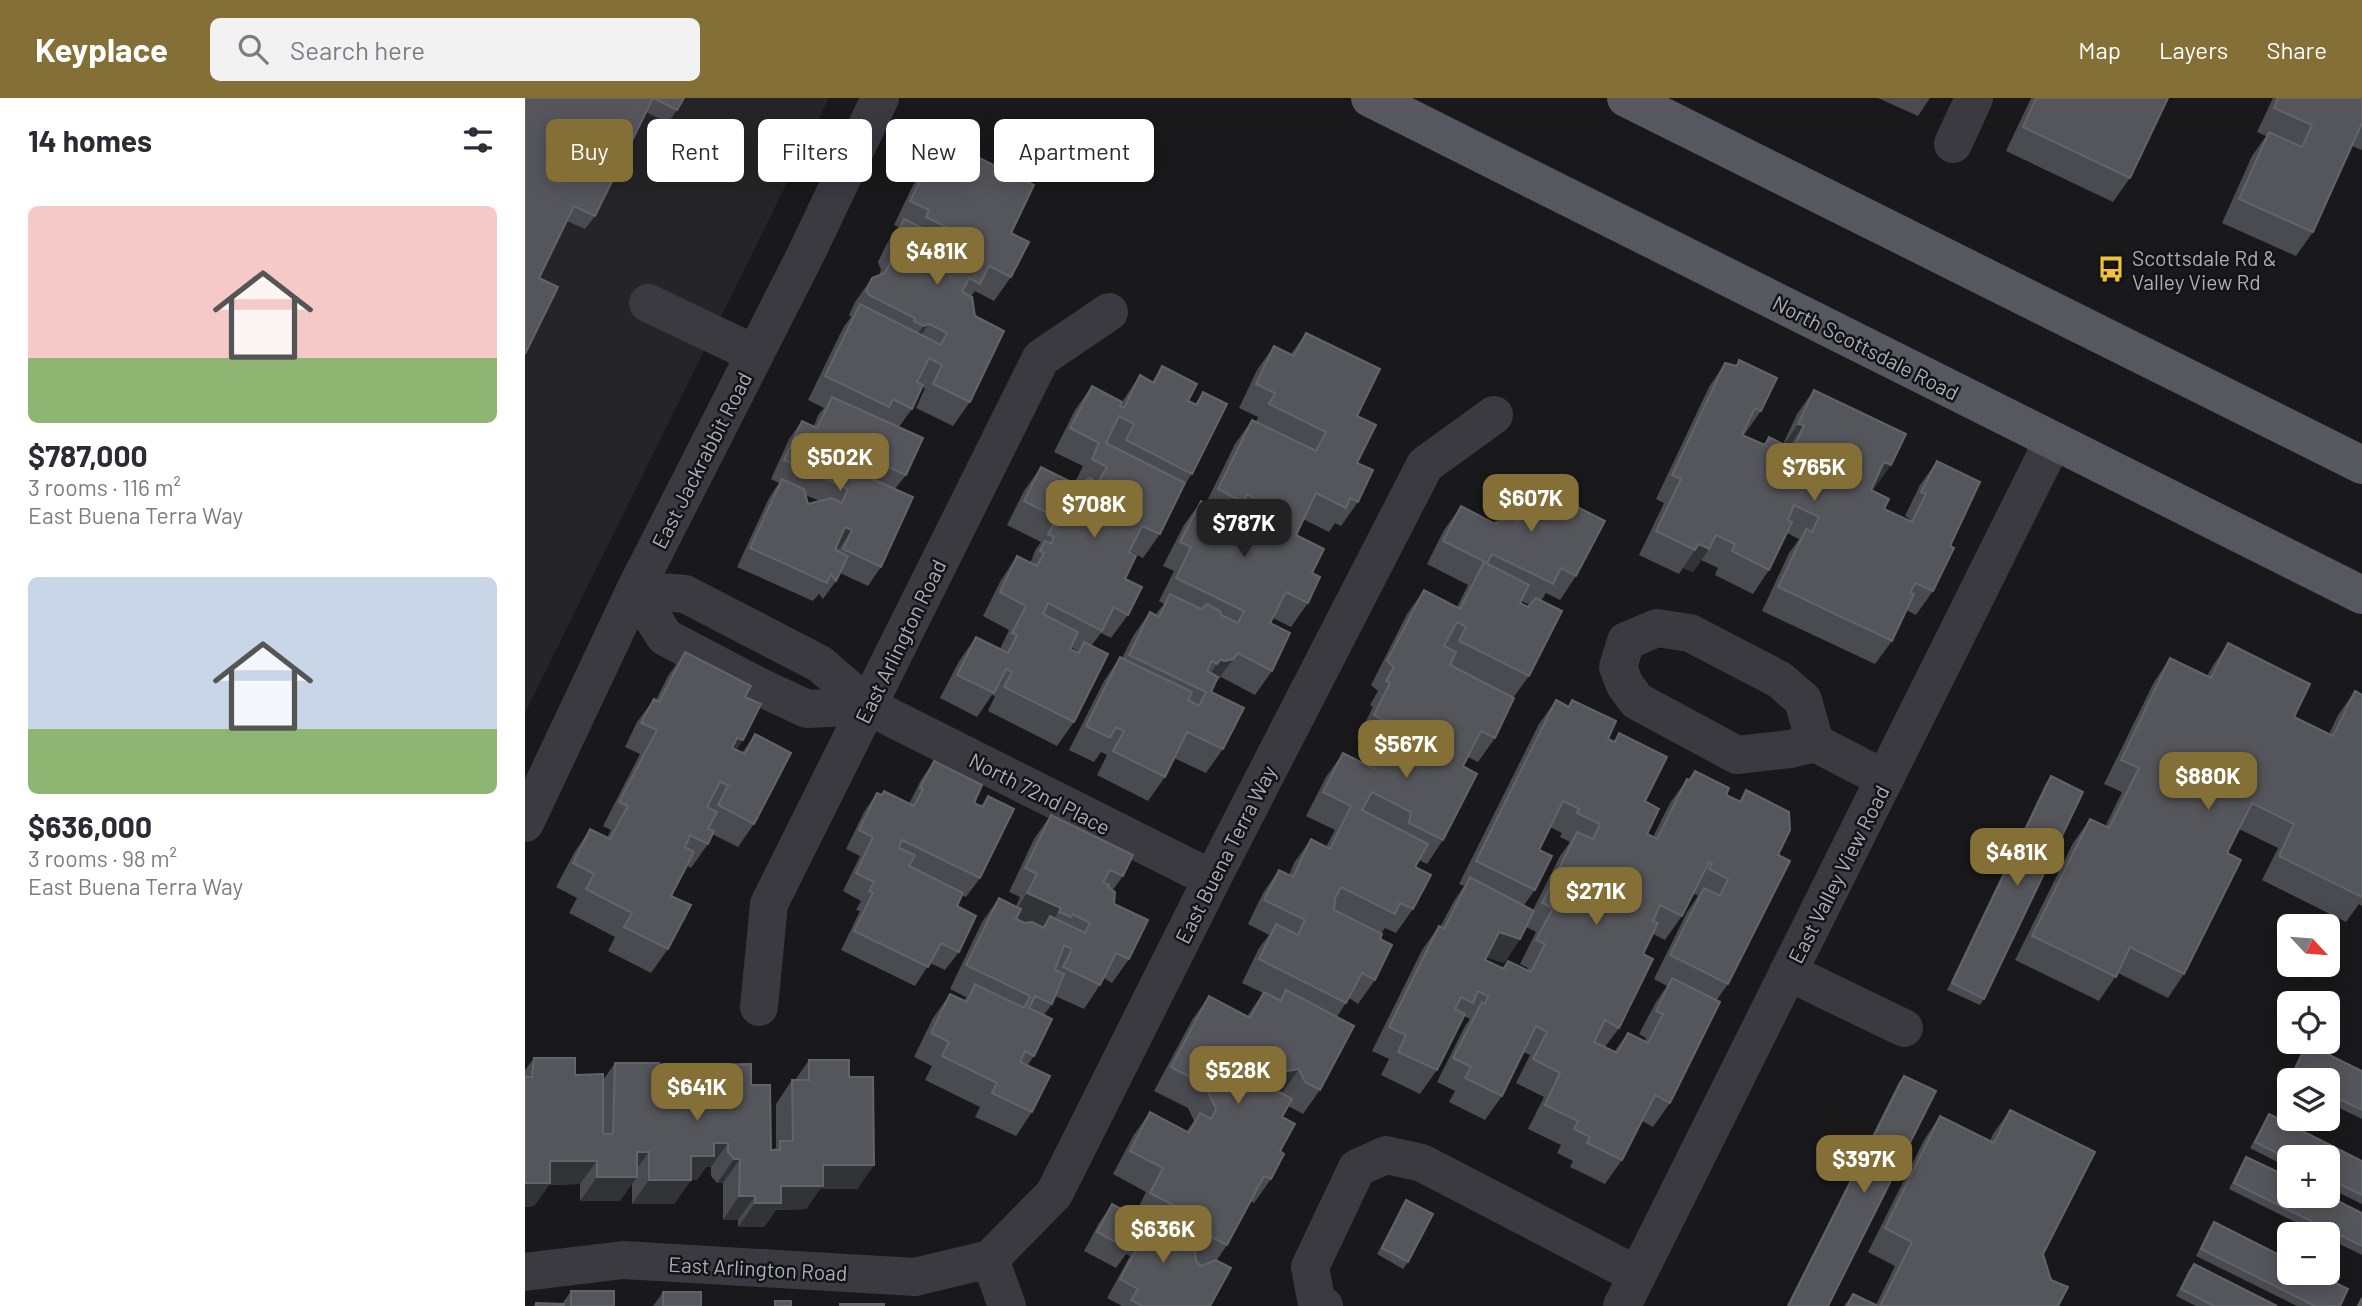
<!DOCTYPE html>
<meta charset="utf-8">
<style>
body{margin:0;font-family:Barlow,sans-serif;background:#f2f2f3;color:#2b2b33;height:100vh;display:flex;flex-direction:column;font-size:26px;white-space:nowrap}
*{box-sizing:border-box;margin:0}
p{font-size:23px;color:#7c7c81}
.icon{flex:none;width:38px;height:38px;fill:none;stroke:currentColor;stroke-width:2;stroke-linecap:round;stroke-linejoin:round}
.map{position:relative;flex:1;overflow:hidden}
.drawer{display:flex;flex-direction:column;background:#fff;width:525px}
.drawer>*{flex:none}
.top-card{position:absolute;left:21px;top:21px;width:665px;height:63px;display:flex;gap:14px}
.needle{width:46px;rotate:116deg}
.fabs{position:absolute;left:1752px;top:816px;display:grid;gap:14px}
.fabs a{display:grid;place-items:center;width:63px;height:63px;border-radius:10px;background:#fff;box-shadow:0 4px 18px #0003;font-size:35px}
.price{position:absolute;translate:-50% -60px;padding:0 16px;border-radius:14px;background:#846f37;color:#fff;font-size:23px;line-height:46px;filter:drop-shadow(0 2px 4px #0008)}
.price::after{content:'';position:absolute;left:50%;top:42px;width:21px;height:16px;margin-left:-10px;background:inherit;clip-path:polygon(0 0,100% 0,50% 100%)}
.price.selected{background:#222;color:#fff}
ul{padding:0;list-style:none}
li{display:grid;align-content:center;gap:14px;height:371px;padding:0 28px}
li span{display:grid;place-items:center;height:217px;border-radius:10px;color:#555}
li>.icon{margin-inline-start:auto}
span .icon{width:126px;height:126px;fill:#fffc;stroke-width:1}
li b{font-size:30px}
h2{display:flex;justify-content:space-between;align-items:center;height:84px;padding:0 28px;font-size:30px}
.tag{padding:0 24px;border-radius:10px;background:#fff;box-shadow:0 4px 18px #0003;font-size:24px;line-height:63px}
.tag.selected{background:#846f37;color:#fff}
header{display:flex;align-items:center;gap:42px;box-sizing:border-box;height:98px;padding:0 35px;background:#846f37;color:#fff}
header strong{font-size:33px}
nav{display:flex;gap:38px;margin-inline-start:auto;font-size:24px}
.search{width:490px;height:63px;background:#f2f2f3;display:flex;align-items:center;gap:18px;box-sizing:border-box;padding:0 24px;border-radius:10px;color:#7c7c81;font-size:26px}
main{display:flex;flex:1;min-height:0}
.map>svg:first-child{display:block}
</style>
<header>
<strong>Keyplace</strong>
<div class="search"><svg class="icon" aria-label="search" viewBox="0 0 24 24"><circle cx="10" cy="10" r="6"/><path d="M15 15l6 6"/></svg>Search here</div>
<nav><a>Map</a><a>Layers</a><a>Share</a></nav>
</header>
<main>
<section class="drawer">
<h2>14 homes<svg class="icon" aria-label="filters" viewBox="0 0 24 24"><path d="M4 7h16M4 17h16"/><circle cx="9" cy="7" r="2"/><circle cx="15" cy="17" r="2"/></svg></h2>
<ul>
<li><span style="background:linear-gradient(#f6c9c9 70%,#8fb573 0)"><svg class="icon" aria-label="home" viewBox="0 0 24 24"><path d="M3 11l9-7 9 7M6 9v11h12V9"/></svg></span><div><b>$787,000</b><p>3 rooms · 116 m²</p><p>East Buena Terra Way</p></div></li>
<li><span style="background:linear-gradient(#c9d6e8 70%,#8fb573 0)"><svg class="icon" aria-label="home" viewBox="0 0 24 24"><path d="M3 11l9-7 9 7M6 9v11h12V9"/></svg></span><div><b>$636,000</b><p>3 rooms · 98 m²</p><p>East Buena Terra Way</p></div></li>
</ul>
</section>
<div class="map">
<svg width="1837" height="1208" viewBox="0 0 1837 1208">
<rect width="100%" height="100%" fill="#19191b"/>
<path fill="#252528" d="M0 0H304L0 615Z"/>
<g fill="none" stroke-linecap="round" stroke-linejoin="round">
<path stroke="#3a3a40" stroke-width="38" d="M1428 46 1449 0
M123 205 230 256
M110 492 160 496 295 566 343 608 687 781
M110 492 140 539 235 589 282 611 343 608
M1290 645 1278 602 1255 582 1165 535 1132 530 1101 543 1093 569 1100 587 1112 603 1212 657 1265 651 1290 645 1360 681
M0 725 110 492 281 156 355 0
M1263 874 1379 930
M234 909 244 806 516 260 584 214
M465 1161 529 1096 687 781 900 367 969 317
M465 1161 482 1208
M0 1174 98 1162 390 1179 465 1161
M799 1208 791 1201 785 1169 832 1070 861 1057 897 1065 1112 1177
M1097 1208 1528 343"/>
<path stroke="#56575f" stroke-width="38" d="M845 0 1837 497
M1101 0 1837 367"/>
</g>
<path fill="#4a4b50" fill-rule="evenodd" d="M0 0H159L152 12 143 25 121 14 70 118 60 131 42 123 14 180Z
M1353 0H1405L1393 18Z
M1506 0H1643L1605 80 1588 104 1481 53Z
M1748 0H1837V52L1827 48 1788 134 1771 158 1697 125 1727 58 1741 38 1732 34Z
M432 49 486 135V179L469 203 450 193 446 198 445 304 428 328 391 310 400 290 397 289 387 311 374 329 381 377 370 391 356 469 343 488 315 475 311 483 298 501 294 496 288 503 212 469 244 400 254 385 246 381 264 341 277 323 289 328 293 317 299 310 283 302 318 230 326 219 324 217 330 204 347 180 354 177 356 172 353 164 362 145 373 129 369 127 388 87 405 63 418 70ZM280 397 295 403 283 406Z
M781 235 832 318 833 404 816 428 810 425 804 434 778 421 771 437 787 475 783 505 766 529 748 520 745 525 747 573 730 597 696 579 690 585 686 594 698 651 681 675 649 660 640 679 623 703 572 677 582 657 576 654 569 664 544 652 579 583 595 559 597 560 608 538 625 514 630 517 639 506 634 503 649 473 638 468 659 427 676 403 681 405 710 346 727 322 731 324 733 319 714 310 732 272 749 248 766 256Z
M1214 262 1236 313 1219 337H1217L1239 347 1244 339 1258 346 1272 316 1289 292 1349 391 1347 390 1346 392 1359 411 1383 422 1384 420 1380 418 1395 387 1412 363 1425 448 1408 493 1391 517 1381 512 1367 543 1350 566 1237 513 1264 455 1274 441 1262 435 1244 472 1228 496 1190 477 1193 470 1176 462 1168 474 1158 470 1154 476 1114 457 1139 405 1131 401 1184 289 1200 265 1211 268Z
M637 268 663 303 670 306 678 294 667 376 660 386 635 436 618 460 604 453 600 481 603 517 586 540 576 535 566 548 549 624 532 648 463 613 470 598 467 597 452 619 415 600 434 563 451 539 475 551 484 532 458 518 476 482 492 458 505 464 508 460H507L511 451 516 444 482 427 499 393 516 369 552 387 554 386 550 384 558 368 529 354 550 312 567 288 597 304 615 277 627 284ZM546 549 553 553 552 554 545 551Z
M997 381 1051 478 1035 502 1021 495 1016 503 1004 578 988 600 970 640 953 664 943 659 938 668 918 742 902 766 894 762 890 769 888 811 871 835 860 830 856 836 850 882 833 906 824 900 812 919 795 992 778 1016 763 1008 757 1019 755 1053 746 1081 729 1105 725 1103 702 1147 692 1162 685 1208H597L582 1200 605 1158 601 1156 591 1170 559 1153 574 1125 587 1106 609 1118 621 1094 588 1076 608 1038 625 1014 661 1034 669 1023 663 1010 629 993 667 922 684 898 722 918 738 895 717 885 734 850 744 837 723 826 738 795 754 772 764 777 769 765 786 741 801 749 810 732 781 718 801 679 818 655 846 669 856 654 832 641 848 609 845 607 853 593 846 587 882 516 899 492 932 509 943 487 902 466 919 432 936 408 969 425 980 404ZM996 503 1005 507 1003 509 995 505Z
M1703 545 1769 619 1804 636 1813 617 1830 593 1837 597V808L1834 806 1821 824 1737 782 1753 750 1714 731 1702 755 1659 876 1643 900 1593 875 1574 903 1490 862 1548 745 1565 721 1580 729 1597 694 1579 686 1629 584 1645 560 1682 578 1687 569Z
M160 554 220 599 218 642 211 652 217 655 230 636 229 726 213 749 187 736 183 746 166 770 162 768 146 798 143 851 126 875 83 853 90 839 44 815 52 800 31 789 49 755 65 731 82 740 86 732 78 728 115 656 100 649 112 624 129 601 131 602 143 578Z
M1031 602 1043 608 1047 602 1083 641 1089 644 1094 635 1120 703 1122 736 1128 739 1145 705 1162 681H1164L1170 673 1201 697 1214 703 1221 692 1253 757 1203 886 1191 903 1145 1005 1128 1029 1117 1023 1097 1062 1080 1086 1045 1069 1048 1063 1032 1055 1036 1047 1003 1031 1019 999 991 985 1005 957 998 954 977 998 960 1022 924 1004 930 993 912 984 940 928 945 921 939 918 912 972 895 996 856 977 864 961 847 953 897 852 914 828 915 829 929 803 939 788 934 786 1014 626ZM1025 729 1037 735 1035 739 1045 744 1035 758 1008 812 999 807 1010 792 1014 752ZM1168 795 1173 798 1162 814 1129 881 1142 888 1131 904 1114 936 1121 940 1120 943 1103 935 1089 954 1080 949 1094 930 1118 856 1128 836 1140 842 1157 818ZM1001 829 1011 834 995 866 1003 870 1002 872 983 863 977 870 960 862 961 859 979 865 995 841Z
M409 663 449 705 456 708 463 698 455 780 441 799 437 797 432 808 434 854 420 872 405 865 390 888 316 852 335 813 331 812 336 803 318 793 335 758 321 751 339 714 352 695 357 697 359 693 384 706 396 682Z
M1526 678 1459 901 1455 907 1422 892 1521 685Z
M526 717 598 778 587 793 589 806 604 861 587 885 579 880 575 887 559 911 530 898 527 906 519 917 509 958 502 968 507 1014 491 1038 450 1019 455 1009 400 982 407 968 389 959 408 920 425 896 439 903 441 899 425 891 457 824 474 800 491 808 495 799 484 794 509 741Z
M1782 946 1837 973V1021L1802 1004V982H1764V985L1762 984 1778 952Z
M9 960 50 977 78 982 90 965 134 984 153 983 165 967 226 987 246 1052H249L251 1049V1006L267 982H270L284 962 324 979 349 1067 332 1091H295L281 1111 251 1112 239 1129H213V1122H198V1085H192L186 1078V1069H181L172 1082H166L149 1106H107V1085L95 1103H55V1086L24 1087 9 1108 0 1109V972Z
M1379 978 1303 1208H1262L1374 984Z
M1485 1012 1518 1156 1533 1208H1319L1328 1196 1351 1207 1370 1168 1343 1154 1399 1042 1415 1018 1465 1043 1468 1036Z
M1744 1016 1837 1063V1106L1802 1089V1059H1764V1070L1725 1050Z
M1721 1059 1837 1115V1157L1802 1140V1136H1794L1704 1091 1717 1065Z
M881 1102 883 1164 878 1171 852 1156 877 1109Z
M1689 1124 1815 1208H1772L1671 1158 1684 1131Z
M1669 1166 1752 1208H1671L1651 1198 1664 1172Z
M46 1193 89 1208H9L11 1205 37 1206Z
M138 1194 176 1208H128Z"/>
<path fill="#323336" d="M404 226 387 250 382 252 398 228Z
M1273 326 1279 327 1262 351 1257 350Z
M1359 364 1366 367 1349 391 1342 388Z
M320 429 327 432 314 451 307 448Z
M1174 446 1184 451 1168 474 1158 470Z
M713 555 691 584 675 589 695 562Z
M212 640 218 642 201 666Z
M502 795 536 810 520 834 525 818 515 832 486 819Z
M974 834 995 841 979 865 957 858Z
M774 971 757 995 742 997 757 974Z
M189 1045H203L186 1069H181L172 1082H149L166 1058Z
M112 1054H124L107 1077Z
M209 1061H215L198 1085H192Z
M25 1063H72L55 1086 24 1087 9 1108 0 1109V1085Z
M298 1067H349L332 1091H295L281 1111 251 1112 239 1129H213L230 1105 256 1088Z
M72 1079H112L95 1103H55Z
M124 1082H166L149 1106H107Z
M214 1098H230L213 1122H198Z"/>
<path fill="#55565b" stroke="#62646a" stroke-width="2" d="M0 0H128L70 118 49 108 14 180 33 189 0 256Z
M128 0H159L152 12Z
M1511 0H1643L1605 80 1498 29Z
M1753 0H1837V25L1788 134 1714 101 1744 34 1777 49 1787 27 1749 10Z
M432 49 509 87 486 135 504 144 486 179 464 168 455 186 444 180 437 194 447 199 450 218 479 233 445 304 408 286 417 267 404 260 392 284 398 287 387 311 368 301 364 309 300 278 335 206 416 247 422 235 404 226 398 228 389 223 390 220 344 197 341 193 347 180 360 175 373 149 370 140 379 121 451 156 455 146 401 119 404 112 385 103 405 63 421 72Z
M781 235 855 271 832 318 851 327 832 365 848 372 833 404 825 400 821 410 791 395 771 437 799 451 787 475 795 479 783 505 761 494 745 525 765 535 747 573 713 555 708 561 700 563 695 562 692 566 687 563 682 573 693 579 686 594 719 610 698 651 662 634 640 679 588 653 599 633 591 629 585 640 561 628 595 559 667 594 663 602 674 608 681 594 604 557 625 514 634 519 645 496 676 511 682 506 695 513 696 517 713 525 719 513 651 480 666 449 655 444 676 403 727 428 732 418 723 413 729 400 722 396 718 404 693 391 727 322 791 353 801 334 744 306 750 295 731 286 749 248 769 258Z
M1214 262 1252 280 1236 313 1230 310 1217 337 1240 347 1244 339 1268 351 1279 327 1273 326 1289 292 1381 336 1366 367 1359 364 1346 392 1364 401 1359 411 1387 424 1401 396 1396 394 1412 363 1455 384 1425 448 1429 450 1408 493 1390 485 1385 495 1389 496 1367 543 1253 489 1281 431 1287 434 1294 419 1269 407 1263 422 1267 424 1244 472 1207 453 1210 446 1191 437 1184 451 1174 446 1170 452 1131 433 1156 381 1147 377 1200 265 1212 268Z
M637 268 672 286 663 303 672 307 678 294 702 306 667 376 601 342 609 326 594 318 581 345 660 385 635 436 617 428 604 454 611 458 600 481 617 489 603 517 589 509 577 533 523 505 518 516 553 534 545 551 554 555 559 544 583 556 549 624 479 589 487 574 481 571 469 595 432 577 451 539 483 555 492 537 487 535 501 508 475 494 492 458 512 468 519 455 515 453 520 443 526 446 529 439 523 436 528 427 532 429 536 422 499 403 516 369 552 387 565 380 573 385 582 369 567 361 574 345 545 330 567 288 597 304 595 308 599 310 615 277 629 285Z
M307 299 398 340 381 377 357 366 349 382 388 399 356 469 318 451 327 432 320 429 310 452 323 458 311 483 306 476 302 485 225 450 257 381 279 391 283 406 306 400 317 405 323 391 259 362 277 323 292 330Z
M997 381 1080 423 1051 478 1036 470 1028 486 967 456 962 465 918 443 936 408 970 426 985 419 993 424 999 411 985 403Z
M959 464 1004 487 995 505 1003 509 1011 500 1037 513 1004 578 934 543 941 529 932 524 919 548 931 554 925 567 989 600 970 640 956 633 938 668 952 676 918 742 884 725 886 714 847 694 837 712 903 746 890 769 906 777 888 811 875 805 870 816 816 789 810 800 809 812 857 836 855 841 867 847 850 882 837 875 821 905 734 861 751 826 773 837 780 822 739 802 754 772 768 779 786 741 805 751 826 708 798 694 818 655 850 671 863 644 879 652 884 635 849 617 865 585 861 583 869 569 862 563 899 492 935 511Z
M1703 545 1785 586 1769 619 1808 638 1830 593 1837 597V799L1754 758 1769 726 1727 705 1702 755 1716 762 1659 876 1605 849 1591 879 1507 838 1565 721 1584 730 1614 670 1596 662 1645 560 1686 580Z
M160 554 226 588 220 599 236 606 218 642 212 640 207 650 220 656 230 636 266 655 229 726 193 707 203 687 195 684 182 709 192 714 183 731 189 733 183 746 165 737 160 749 169 754 146 798 166 807 143 851 99 829 107 815 61 791 69 776 48 765 65 731 85 741 103 708 94 704 132 632 116 625 129 601 134 604Z
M1031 602 1044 609 1047 602 1091 623 1083 641 1090 644 1094 635 1142 659 1120 703 1134 711 1122 736 1132 741 1162 681 1165 682 1170 673 1204 690 1201 697 1216 704 1221 692 1264 714 1265 732 1253 757 1265 763 1203 886 1145 857 1179 790 1195 798 1203 781 1184 771 1187 765 1184 764 1157 818 1135 807 1128 823 1133 825 1118 856 1128 861 1094 930 1080 922 1069 944 1092 955 1103 935 1123 945 1138 916 1131 913 1147 880 1195 904 1145 1005 1130 997 1097 1062 1062 1045 1065 1039 1049 1031 1053 1023 1020 1007 1035 975 1008 961 1022 934 1011 928 977 998 940 980 946 969 928 960 957 904 960 906 963 898 953 893 948 905 936 899 930 911 940 916 912 972 873 954 881 937 864 929 914 828 919 831 945 779 1009 813 995 841 974 834 960 862 979 871 983 863 1006 874 1020 846 1011 842 1028 810 1017 805 1052 734 1068 741 1075 726 1052 715 1054 711 1038 703 1014 752 1027 758 1010 792 951 763Z
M409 663 457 687 449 705 458 709 463 698 489 711 455 780 377 742 374 750 390 757 384 768 438 795 432 808 451 818 434 854 416 845 403 869 329 833 348 795 344 793 349 784 331 775 348 739 334 732 352 695 357 697 359 693 389 708 398 691 395 690Z
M1526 678 1558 694 1459 901 1427 885Z
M526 717 608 757 598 778 585 772 578 784 584 787 583 789 590 794 589 806 623 822 604 861 591 855 575 887 538 869 547 851 539 847 530 872 539 876 527 906 510 898 504 910 527 921 509 958 500 953 495 964 525 978 507 1014 467 995 472 985 417 958 424 944 406 935 425 896 442 904 450 886 499 910 505 898 441 867 474 800 496 811 491 821 500 825 507 824 519 830 525 818 560 835 565 825 548 816 546 819 534 814 536 810 502 795 512 776 500 770Z
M761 892 829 928 795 992 780 984 774 971 757 974 754 980 711 957 705 968 721 977 727 974 735 978 739 986 767 1001 757 1019 770 1026 755 1053 759 1056 746 1081 739 1078 702 1147 664 1128 669 1118 625 1095 638 1070 605 1053 625 1014 664 1035 675 1015 686 1021 691 1011 680 987 646 969 684 898 725 920 739 894 756 903Z
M1782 946 1837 973V1012L1802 995V982H1776L1767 977Z
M9 960H50V977L78 976V1036H88L90 965H134V984L165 983V967L226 966V987H245L246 1052H255V1043H268L267 982H284V962H324V979H348L349 1067H298V1088H256V1105H230V1098H214L215 1061H209L203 1054V1045H189V1058H166V1082H124V1054H112V1079H72V1063H25V1085H0V979H7Z
M1379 978 1411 993 1303 1208H1263Z
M1485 1012 1570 1054 1518 1156 1526 1182 1543 1189 1533 1208H1355L1387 1144 1360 1130 1415 1018 1469 1045Z
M1744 1016 1837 1063V1097L1802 1080V1059H1764V1061L1730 1044Z
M1721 1059 1764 1079V1097H1801L1837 1115V1148L1709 1085Z
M881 1102 908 1116 883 1164 857 1150Z
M587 1106 670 1151 671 1163 676 1168 691 1162 706 1170 685 1208H617L606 1202 613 1191 595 1181 618 1139 613 1136 604 1151 572 1134Z
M1689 1124 1764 1162V1174H1789L1823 1191 1815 1208H1790L1676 1151Z
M1669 1166 1752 1208H1689L1656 1191Z
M46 1193H89V1208H46Z
M138 1194H176V1208H138Z
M1328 1196 1353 1208H1322Z
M1837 1200V1208H1833Z
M250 1203H266V1208H250Z
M11 1205 39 1206V1208H11Z
M315 1206H359V1208H315Z"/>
<defs>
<g id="bus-bare" transform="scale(2.1)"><path d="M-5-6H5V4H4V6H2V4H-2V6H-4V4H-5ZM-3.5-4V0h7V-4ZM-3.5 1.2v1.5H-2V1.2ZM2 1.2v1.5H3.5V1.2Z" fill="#f0c33b" stroke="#141416" stroke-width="2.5" paint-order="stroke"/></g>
</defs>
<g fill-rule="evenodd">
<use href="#bus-bare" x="1586" y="171"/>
</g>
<g text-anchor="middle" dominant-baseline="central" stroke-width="5" stroke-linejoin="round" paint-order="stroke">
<g font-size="21" fill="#abafba" stroke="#141416" text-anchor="start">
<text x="1607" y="159">Scottsdale Rd &amp;<tspan x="1607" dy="24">Valley View Rd</tspan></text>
</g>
<g font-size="21" fill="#abafba" stroke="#141416">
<text transform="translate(1341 249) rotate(27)">North Scottsdale Road</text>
<text transform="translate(176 362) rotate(-63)">East Jackrabbit Road</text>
<text transform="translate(375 543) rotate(-64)">East Arlington Road</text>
<text transform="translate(515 695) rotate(27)">North 72nd Place</text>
<text transform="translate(700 756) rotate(-63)">East Buena Terra Way</text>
<text transform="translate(1313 776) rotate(-63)">East Valley View Road</text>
<text transform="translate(233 1170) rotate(3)">East Arlington Road</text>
</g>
</g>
</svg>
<div class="fabs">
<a><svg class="needle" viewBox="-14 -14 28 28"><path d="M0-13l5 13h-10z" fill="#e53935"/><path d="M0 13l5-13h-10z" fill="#7c7c81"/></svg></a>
<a><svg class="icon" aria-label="locate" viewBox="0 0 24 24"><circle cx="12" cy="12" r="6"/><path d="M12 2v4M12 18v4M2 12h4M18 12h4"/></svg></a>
<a><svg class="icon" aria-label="layers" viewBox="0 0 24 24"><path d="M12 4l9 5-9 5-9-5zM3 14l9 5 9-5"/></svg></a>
<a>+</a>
<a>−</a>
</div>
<b class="price" style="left:412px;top:189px">$481K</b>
<b class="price" style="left:315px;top:395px">$502K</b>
<b class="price" style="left:1289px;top:405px">$765K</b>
<b class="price" style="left:1006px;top:436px">$607K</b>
<b class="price" style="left:569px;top:442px">$708K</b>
<b class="price selected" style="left:719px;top:461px">$787K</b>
<b class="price" style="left:881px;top:682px">$567K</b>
<b class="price" style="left:1683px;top:714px">$880K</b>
<b class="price" style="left:1492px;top:790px">$481K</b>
<b class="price" style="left:1071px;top:829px">$271K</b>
<b class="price" style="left:713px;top:1008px">$528K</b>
<b class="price" style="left:172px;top:1025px">$641K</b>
<b class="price" style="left:1339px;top:1097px">$397K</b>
<b class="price" style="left:638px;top:1167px">$636K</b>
<div class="top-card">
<a class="tag selected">Buy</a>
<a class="tag">Rent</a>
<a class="tag">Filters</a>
<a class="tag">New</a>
<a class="tag">Apartment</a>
</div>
</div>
</main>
